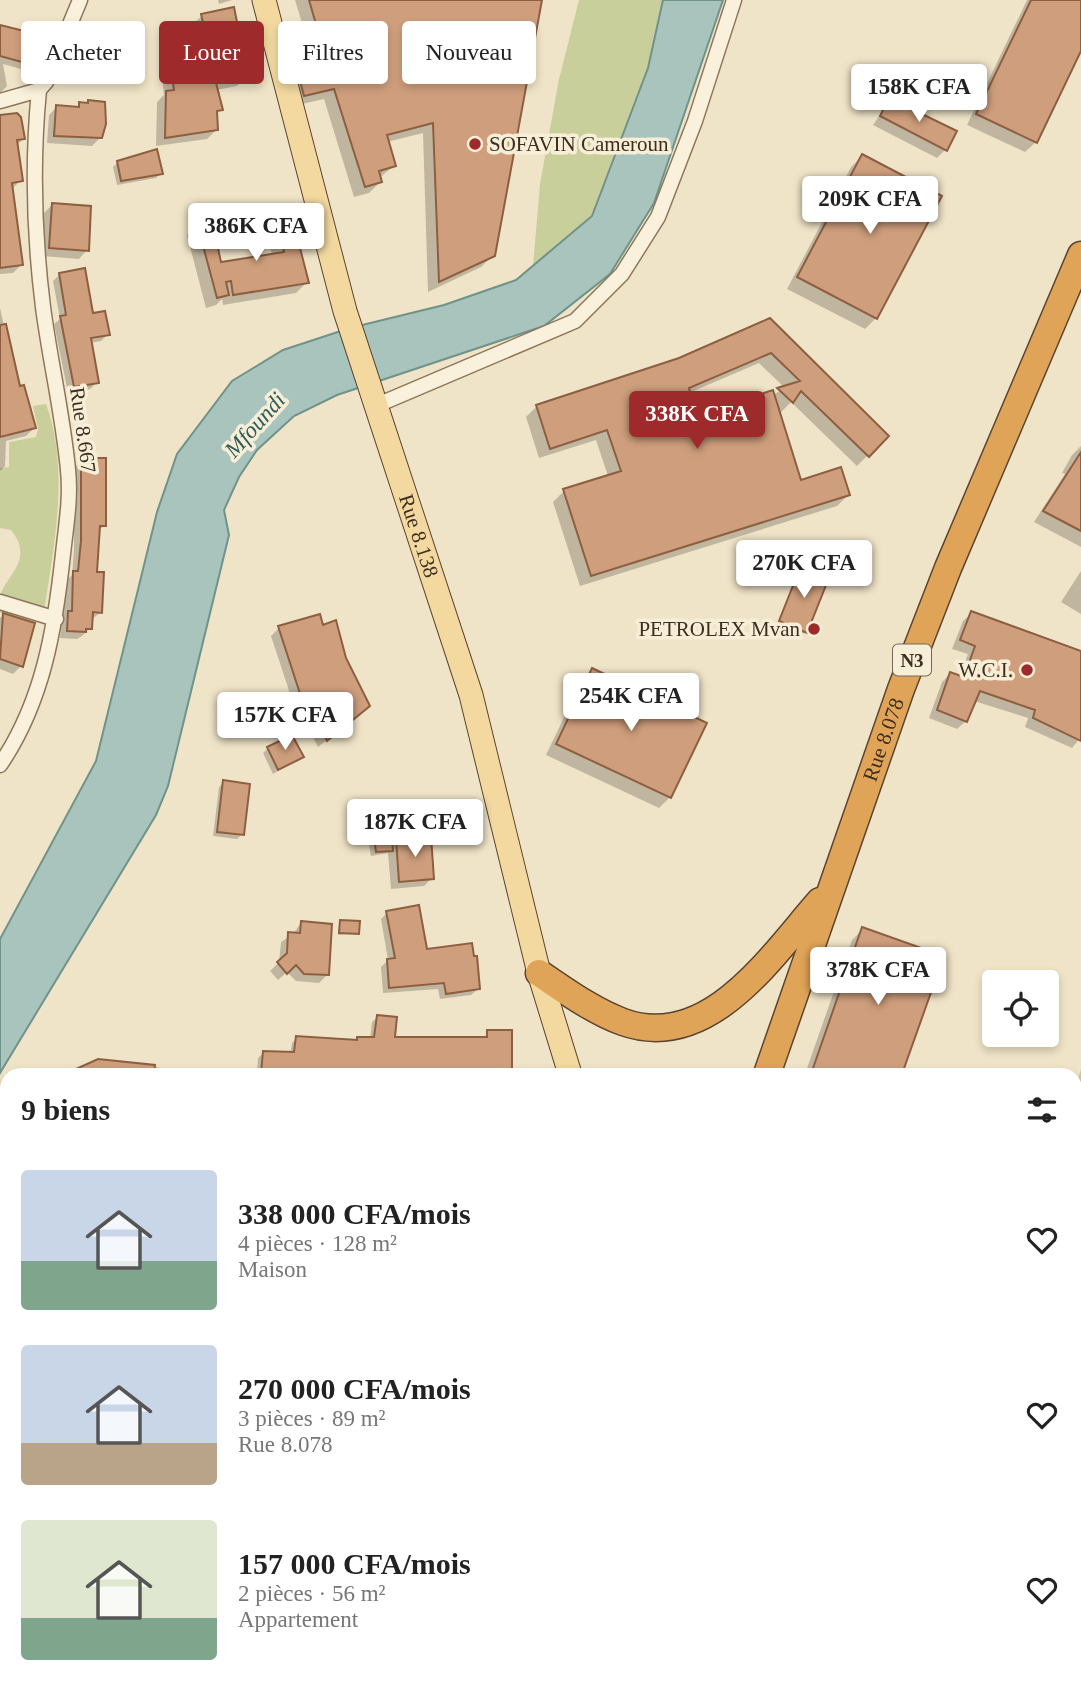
<!DOCTYPE html>
<html lang="fr">
<meta charset="utf-8">
<style>
body{margin:0;font-family:Georgia,serif;background:#f2f2f2;color:#222;height:100vh;display:flex;flex-direction:column;font-size:26px;white-space:nowrap}
*{box-sizing:border-box;margin:0}
p{font-size:23px;color:#767676}
.icon{flex:none;width:38px;height:38px;fill:none;stroke:currentColor;stroke-width:2;stroke-linecap:round;stroke-linejoin:round}
.map{position:relative;flex:1;overflow:hidden}
.drawer{position:absolute;left:0px;top:1068px;width:1082px;height:625px;display:flex;flex-direction:column;background:#fff;border-radius:21px 21px 0 0;box-shadow:0 4px 10px #0003}
.drawer>*{flex:none}
.banner{position:absolute;left:21px;top:21px;width:700px;height:63px;display:flex;gap:14px}
.tools{position:absolute;left:982px;top:970px;display:grid;gap:14px}
.tools a{display:grid;place-items:center;width:77px;height:77px;border-radius:7px;background:#fff;box-shadow:0 4px 10px #0003;font-size:35px}
.price{position:absolute;translate:-50% -60px;padding:0 16px;border-radius:7px;background:#fff;color:#222;font-size:23px;line-height:46px;filter:drop-shadow(0 2px 4px #0008)}
.price::after{content:'';position:absolute;left:50%;top:42px;width:21px;height:16px;margin-left:-10px;background:inherit;clip-path:polygon(0 0,100% 0,50% 100%)}
.price.current{background:#9e2a2b;color:#fff}
ul{padding:0;list-style:none}
li{display:flex;align-items:center;gap:21px;height:175px;padding:0 21px}
li span{display:grid;place-items:center;flex:none;width:196px;height:140px;border-radius:7px;color:#555}
li>.icon{margin-inline-start:auto}
span .icon{width:84px;height:84px;fill:#fffc;stroke-width:1}
li b{font-size:30px}
h2{display:flex;justify-content:space-between;align-items:center;height:84px;padding:0 21px;font-size:30px}
.chip{padding:0 24px;border-radius:7px;background:#fff;box-shadow:0 4px 10px #0003;font-size:24px;line-height:63px}
.chip.current{background:#9e2a2b;color:#fff}
.map>svg:first-child{display:block}
</style>
<div class="map">
<svg width="1081" height="1692" viewBox="0 0 1081 1692">
<rect width="100%" height="100%" fill="#f0e4c8"/>
<path fill="#c9cf9b" d="M579 0H663L648 68 592 216 533 266 540 184 559 79Z
M46 404C70 469 54 545 44 612L37 619 0 613C0 608 0 601 0 596 6 575 35 560 11 530L0 528V468L9 467V442L36 437 38 429 33 406Z
M1081 1069V1572L1075 1575 1074 1093Z
M576 1685H1015L1013 1692H574Z"/>
<path fill="#a9c4bc" stroke="#6f938a" stroke-width="2" d="M663 0H723L654 203 610 274 544 326 337 395 294 416 257 450 239 477 224 510 229 535 168 786 156 815 0 1073V939L96 761 157 512 177 454 232 381 283 350 350 328 444 305 516 280 592 216 648 68Z
M0 1606 7 1618V1685H45L49 1692H0Z"/>
<path fill="#0003" fill-rule="evenodd" d="M218 0H232L219 4Z
M295 0H541L493 255 481 267 428 292 423 133 387 142 394 166 379 178 380 182 369 193 354 197 324 99 293 106 286 78 297 67 314 63Z
M1027 0H1081V47L1036 142 1025 152 967 125Z
M202 16 246 76 237 86 216 90 221 109 215 115 216 130 207 139 156 146 157 102 164 95 161 67 170 58 198 52 192 25Z
M0 28 38 66 32 72 3 64 7 86 0 93Z
M105 37 130 57 125 62 97 64V51Z
M890 100 945 150 937 158 873 125Z
M80 104 100 138 92 146 47 143 49 115 57 107 76 108Z
M0 117 23 139 16 146 21 180 13 188 21 265 13 273 0 274Z
M862 156 876 318 865 329 787 289 851 167Z
M118 162 161 173 156 178 117 185 113 167Z
M52 205 87 250 79 259 42 256 44 213Z
M276 217 307 282 296 293 223 305 222 299 216 305 206 308 187 235 198 224 220 264 272 255 265 228Z
M59 275 108 334 101 341 90 343 97 382 90 389 68 393 54 324 60 319 53 281Z
M0 308 18 388 34 428 26 436 6 441 5 466 0 471Z
M770 320 887 436 857 466 791 402 779 414 800 482 848 495 837 506 580 586 553 502 564 491 608 476 596 440 539 458 526 417 537 406 680 359ZM759 363 785 388 773 395 696 417 689 393Z
M1081 446V547L1034 522 1065 474 1062 473 1072 455Z
M82 460 105 525 98 531 95 574 101 612 91 620 90 628 82 636 77 639 60 638 66 581 72 575 74 550V468Z
M1081 571V614L1061 602Z
M799 572 805 632 803 634 778 623Z
M972 613 1081 652V737L1072 748 1025 727 1028 718 974 701 966 721 957 729 929 718 942 682 950 674 959 677 968 654 952 649 963 621Z
M3 615 21 666 13 674 0 669V618Z
M279 628 360 714 318 747 302 716 298 718 271 636Z
M592 671 670 797 659 808 546 755 581 682Z
M268 748 301 757 273 774 263 753Z
M224 782 242 834 237 839 213 836 219 787Z
M374 840 391 846 396 840 432 878 424 886 391 889 388 853 371 856 369 845Z
M387 913 425 951 478 989 471 995 440 999 438 989 383 993 381 967 388 960 381 919Z
M340 921 357 933 338 935Z
M301 923 327 975 319 983 296 981 287 972 278 980 270 971 279 962 281 942 293 934Z
M863 929 942 957 900 1074H805L852 940Z
M378 1017 393 1039H483L488 1032H510V1074H257L258 1058 264 1052 290 1054 292 1043 297 1038 370 1039 372 1022Z
M150 1066 193 1074H71L73 1072Z
M0 1289 7 1290V1354H0Z
M209 1685H273V1692H206Z
M298 1685H339L340 1692H298Z
M396 1685H440L436 1692H402L395 1688Z"/>
<g fill="none" stroke-linecap="round" stroke-linejoin="round">
<path stroke="#6f938a" stroke-width="5" d="M1074 1192 1081 1182
M932 1692 933 1685"/>
</g>
<path fill="#cf9f7d" stroke="#8d5f41" stroke-width="2" d="M309 0H542L495 256 439 282 433 123 387 135 396 166 379 171 382 182 365 187 334 89 304 96 296 65 326 59Z
M1031 0H1081V51L1037 143 976 114Z
M234 7 248 77 216 83 223 110 217 111 218 130 165 138 166 91 174 90 169 56 209 48 201 14Z
M0 25 48 37 40 67 0 56Z
M130 33 132 58 101 60 104 35Z
M889 98 957 131 947 151 880 116Z
M88 100 105 102 106 124 102 138 54 136 56 105 79 107V102L88 103Z
M17 113 21 117 25 139 17 140 23 181 12 183 23 265 0 268V115Z
M157 149 163 174 121 181 117 161Z
M862 154 942 196 877 319 797 277Z
M52 203 91 206 89 251 49 248Z
M291 213 309 283 233 295 231 281 226 282 229 295 217 298 197 223 212 221 221 262 284 252 276 216Z
M85 268 93 313 105 311 110 335 91 338 99 383 74 387 60 316 66 315 59 273Z
M770 318 889 436 869 457 801 391 793 403 777 388 800 381 771 353 689 388 697 415 773 390 801 480 841 467 850 495 591 576 563 489 621 471 607 430 550 449 536 405 679 358Z
M6 324 20 386 24 385 36 428 0 437V325Z
M1081 452V531L1043 511Z
M81 458H106V526H100L97 572H104L102 613 93 612 92 629H86V632L67 631 68 611H72L73 571H78L81 541Z
M800 568 828 580 807 633 779 621Z
M971 611 1081 651V741L1033 718 1035 710 980 691 967 722 937 710 950 672 964 677 975 646 960 640Z
M3 613 35 623 23 667 0 659Z
M320 614 323 625 336 620 346 658 370 706 327 741 311 709 306 712 278 626Z
M592 668 707 723 671 798 556 744Z
M292 735 304 757 278 770 267 747Z
M223 780 250 784 244 835 217 832Z
M431 836 434 879 399 882 396 839Z
M374 838H392L393 851 376 852Z
M419 905 427 949 472 943 474 956H477L480 989 446 994 444 983 389 988 387 959 395 958 386 911Z
M340 920 360 921 359 934 339 933Z
M301 921 332 924 329 975 304 974 296 965 287 974 277 962 287 953 288 932 300 933Z
M862 927 944 956 939 970 902 1074H811Z
M377 1015 397 1017 395 1037H487V1030H512V1074H261L263 1051 294 1052 296 1036 357 1040V1037H374Z
M98 1059 155 1065 154 1074H65Z"/>
<g fill="none" stroke-linecap="round" stroke-linejoin="round">
<g stroke="#8d765c" stroke-width="17">
<path id="street" d="M0 101 39 90 46 82 80 0
M375 406 575 321 622 274 658 217 695 121 734 0
M0 602 56 619
M0 765C43 702 55 629 63 554 66 526 71 498 68 470 63 415 50 361 43 307 34 235 32 162 39 90
M352 1685 353 1692"/>
</g>
<g stroke="#5b4430" stroke-width="25">
<g id="primary">
<path id="s1" d="M264 0 345 311 471 695 539 973 570 1074"/>
<path d="M761 1685 763 1692"/>
<path d="M534 1692 536 1685"/>
</g>
</g>
<g stroke="#5b4430" stroke-width="29">
<g id="highway">
<path d="M539 973C566 991 593 1011 623 1022 709 1053 772 955 820 901"/>
<path id="s2" d="M767 1074 901 689 948 568 1081 255"/>
<path d="M574 1692 576 1685"/>
</g>
</g>
<use href="#street" stroke="#faf1dc" stroke-width="14"/>
<use href="#primary" stroke="#f3d9a0" stroke-width="23"/>
<use href="#highway" stroke="#e0a458" stroke-width="26"/>
</g>
<g fill="#9e2a2b" stroke="#f7eed8" stroke-width="2.5">
<circle cx="475" cy="144" r="7"/>
<circle cx="814" cy="629" r="7"/>
<circle cx="1027" cy="670" r="7"/>
</g>
<g text-anchor="middle" dominant-baseline="central" stroke-width="7" stroke-linejoin="round" paint-order="stroke">
<rect fill="#f7eed8" stroke="#756857" stroke-width="2" x="893" y="644.5" width="38" height="31" rx="5"/>
<g font-size="19" font-weight="bold" fill="#3d2e20">
<text x="912" y="660">N3</text>
</g>
<g font-size="21" fill="#3d2e20" stroke="#f7eed8" text-anchor="end">
<text x="489" y="144" text-anchor="start">SOFAVIN Cameroun</text>
<text x="800" y="629">PETROLEX Mvan</text>
<text x="1013" y="670">W.C.I.</text>
</g>
<g font-size="21" fill="#3d2e20" stroke="#f7eed8">
<text transform="translate(83 430) rotate(82)">Rue 8.667</text>
<text stroke="none"><textPath href="#s1" startOffset="558">Rue 8.138</textPath></text>
<text stroke="none"><textPath href="#s2" startOffset="354">Rue 8.078</textPath></text>
</g>
<g font-size="23" font-style="italic" fill="#2f5d5a" stroke="#f7eed8">
<text transform="translate(255 425) rotate(-48)">Mfoundi</text>
</g>
</g>
</svg>
<div class="tools">
<a><svg class="icon" aria-label="locate" viewBox="0 0 24 24"><circle cx="12" cy="12" r="6"/><path d="M12 2v4M12 18v4M2 12h4M18 12h4"/></svg></a>
</div>
<b class="price" style="left:919px;top:124px">158K CFA</b>
<b class="price" style="left:870px;top:236px">209K CFA</b>
<b class="price" style="left:256px;top:263px">386K CFA</b>
<b class="price current" style="left:697px;top:451px">338K CFA</b>
<b class="price" style="left:804px;top:600px">270K CFA</b>
<b class="price" style="left:631px;top:733px">254K CFA</b>
<b class="price" style="left:285px;top:752px">157K CFA</b>
<b class="price" style="left:415px;top:859px">187K CFA</b>
<b class="price" style="left:878px;top:1007px">378K CFA</b>
<div class="banner">
<a class="chip">Acheter</a>
<a class="chip current">Louer</a>
<a class="chip">Filtres</a>
<a class="chip">Nouveau</a>
</div>
<section class="drawer">
<h2>9 biens<svg class="icon" aria-label="filters" viewBox="0 0 24 24"><path d="M4 7h16M4 17h16"/><circle cx="9" cy="7" r="2"/><circle cx="15" cy="17" r="2"/></svg></h2>
<ul>
<li><span style="background:linear-gradient(#c9d6e8 65%,#7fa58c 0)"><svg class="icon" aria-label="home" viewBox="0 0 24 24"><path d="M3 11l9-7 9 7M6 9v11h12V9"/></svg></span><div><b>338 000 CFA/mois</b><p>4 pièces · 128 m²</p><p>Maison</p></div><svg class="icon" aria-label="heart" viewBox="0 0 24 24"><path d="M12 20l-8-8c-3-5 5-10 8-4 3-6 11-1 8 4z"/></svg></li>
<li><span style="background:linear-gradient(#c9d6e8 70%,#b9a48a 0)"><svg class="icon" aria-label="home" viewBox="0 0 24 24"><path d="M3 11l9-7 9 7M6 9v11h12V9"/></svg></span><div><b>270 000 CFA/mois</b><p>3 pièces · 89 m²</p><p>Rue 8.078</p></div><svg class="icon" aria-label="heart" viewBox="0 0 24 24"><path d="M12 20l-8-8c-3-5 5-10 8-4 3-6 11-1 8 4z"/></svg></li>
<li><span style="background:linear-gradient(#dfe7d0 70%,#7fa58c 0)"><svg class="icon" aria-label="home" viewBox="0 0 24 24"><path d="M3 11l9-7 9 7M6 9v11h12V9"/></svg></span><div><b>157 000 CFA/mois</b><p>2 pièces · 56 m²</p><p>Appartement</p></div><svg class="icon" aria-label="heart" viewBox="0 0 24 24"><path d="M12 20l-8-8c-3-5 5-10 8-4 3-6 11-1 8 4z"/></svg></li>
</ul>
</section>
</div>
